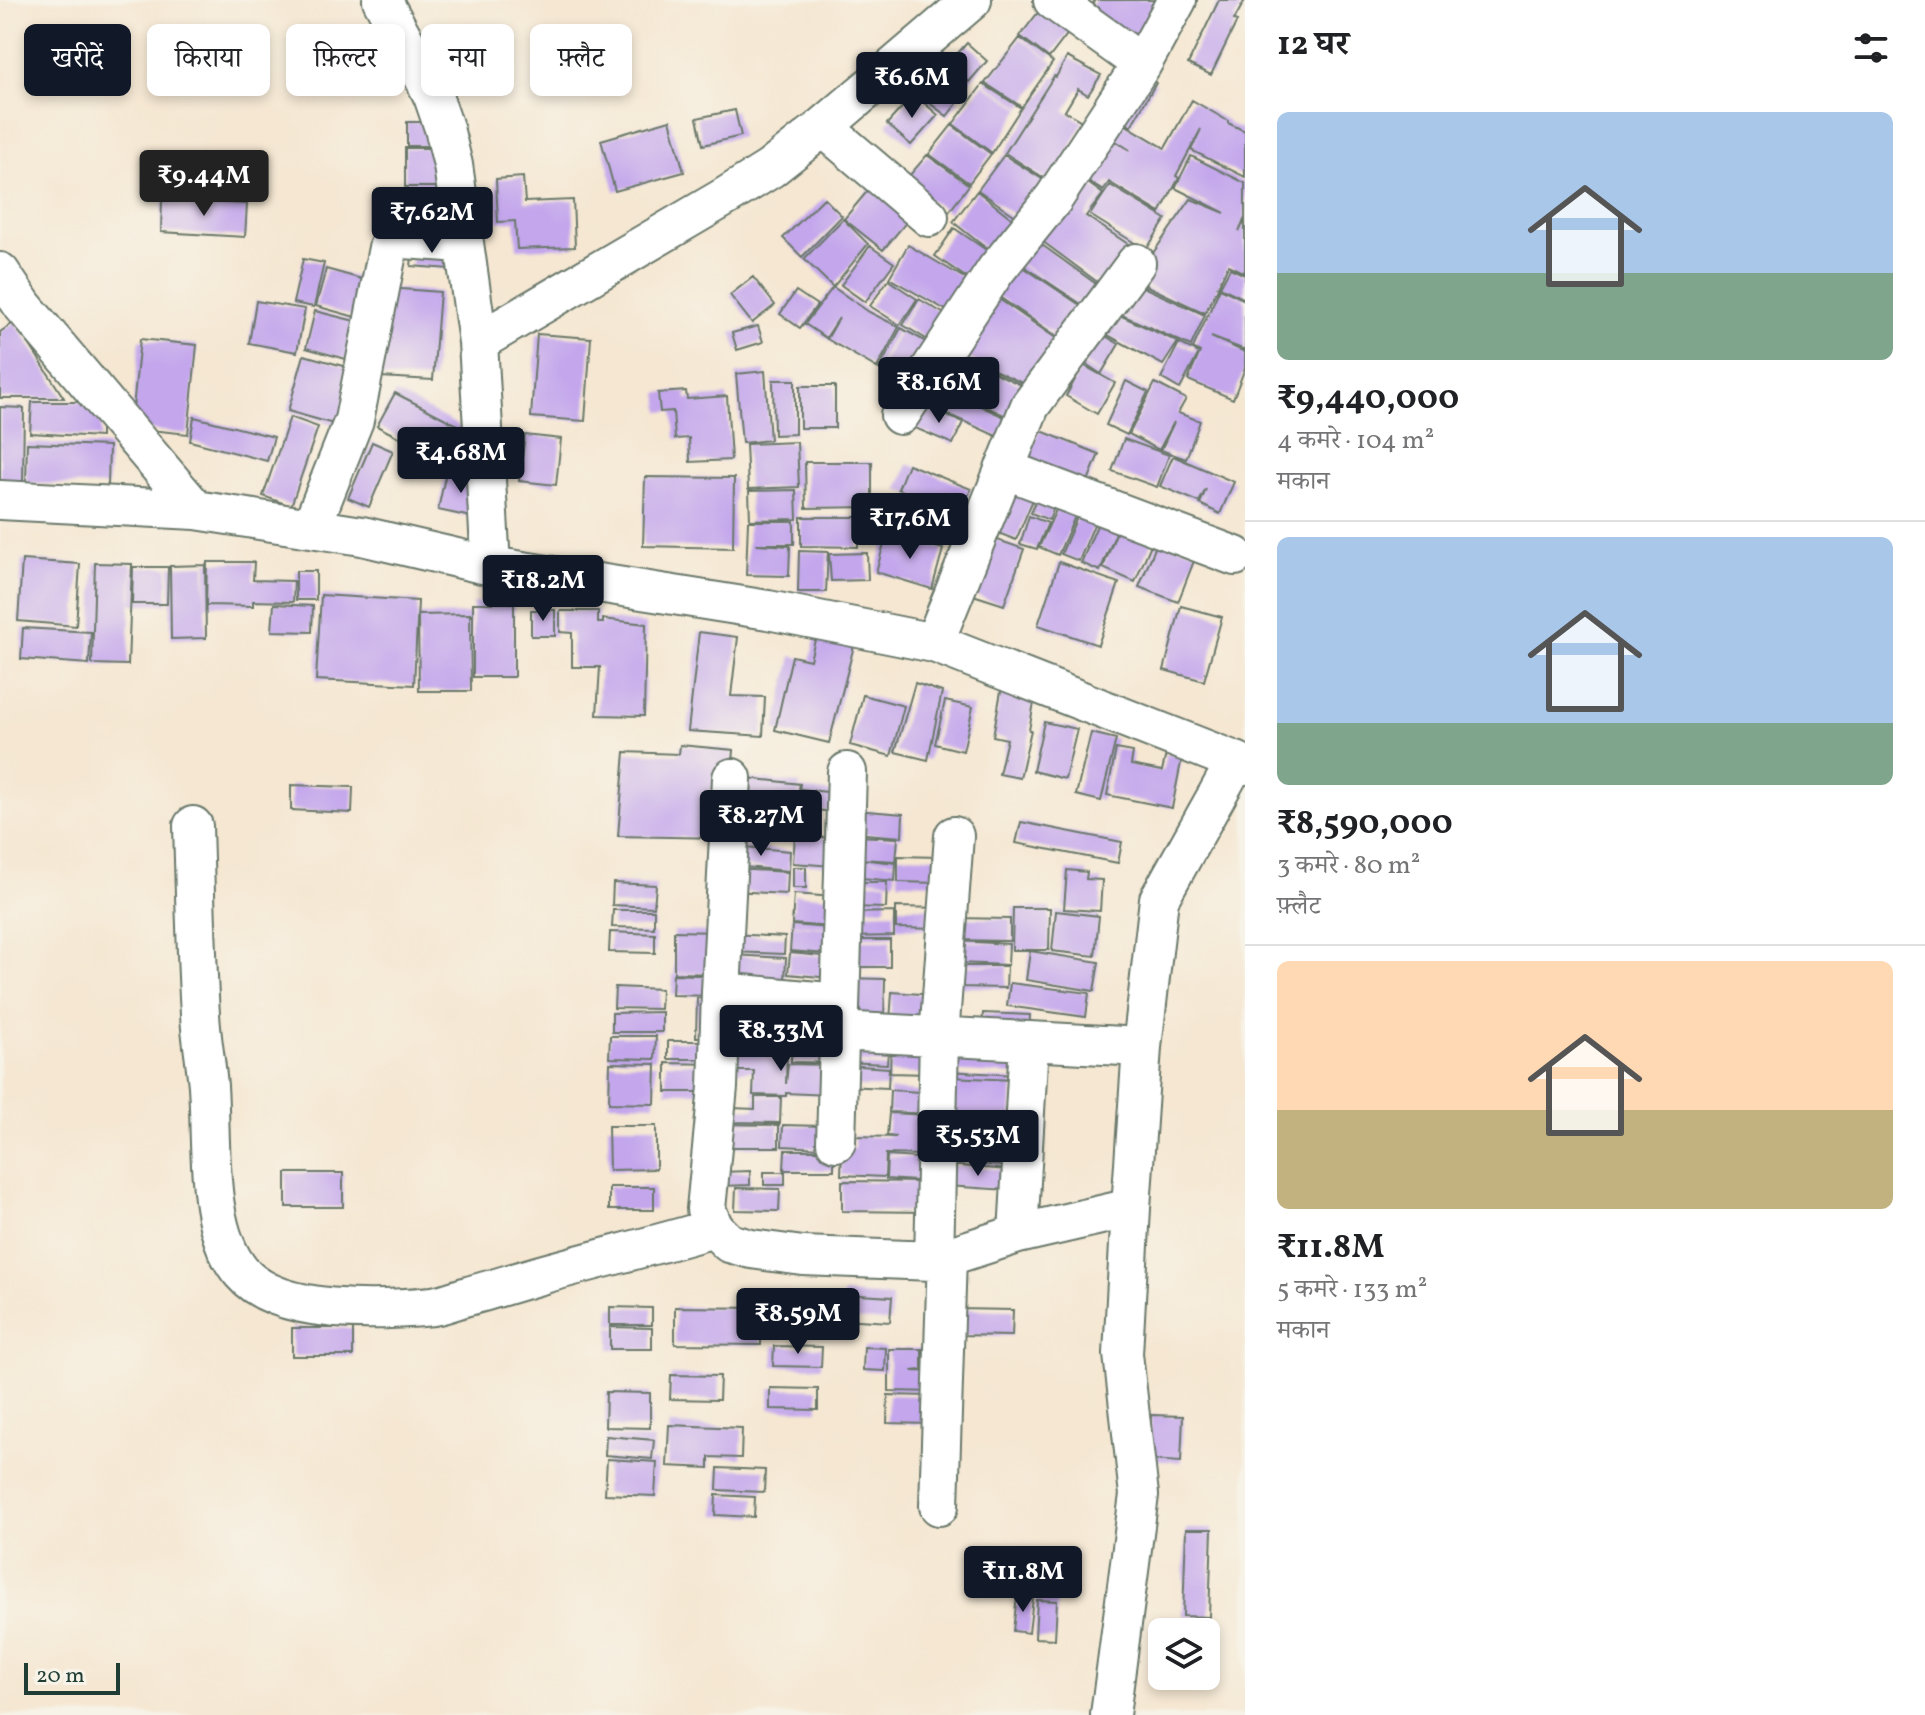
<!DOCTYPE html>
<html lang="hi">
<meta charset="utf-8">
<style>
body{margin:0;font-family:Vollkorn,"Noto Serif Devanagari",serif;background:#f2f2f2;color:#202124;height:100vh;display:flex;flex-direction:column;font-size:30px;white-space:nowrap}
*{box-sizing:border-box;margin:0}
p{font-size:26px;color:#757577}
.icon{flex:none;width:44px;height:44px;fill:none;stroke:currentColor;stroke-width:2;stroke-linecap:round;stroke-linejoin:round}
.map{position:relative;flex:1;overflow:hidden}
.drawer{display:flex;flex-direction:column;background:#fff;width:680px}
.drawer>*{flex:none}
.guide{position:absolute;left:24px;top:24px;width:760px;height:72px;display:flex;gap:16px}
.controls{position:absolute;left:1148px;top:1618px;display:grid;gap:16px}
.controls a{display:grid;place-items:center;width:72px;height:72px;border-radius:12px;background:#fff;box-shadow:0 4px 12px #0003;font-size:40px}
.scale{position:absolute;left:24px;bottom:20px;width:96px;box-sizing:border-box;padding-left:8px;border:4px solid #1f3d34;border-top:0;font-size:22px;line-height:28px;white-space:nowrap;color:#1f3d34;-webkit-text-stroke:6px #f7f3e8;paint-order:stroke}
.price{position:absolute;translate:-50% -68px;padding:0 18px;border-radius:8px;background:#111827;color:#fff;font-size:26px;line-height:52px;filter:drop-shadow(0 2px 4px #0008)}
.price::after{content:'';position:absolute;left:50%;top:48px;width:24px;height:18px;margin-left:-12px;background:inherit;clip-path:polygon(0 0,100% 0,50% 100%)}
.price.current{background:#222;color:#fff}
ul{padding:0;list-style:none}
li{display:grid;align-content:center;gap:16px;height:424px;padding:0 32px}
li+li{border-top:2px solid #e0e0e0}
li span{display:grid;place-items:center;height:248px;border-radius:12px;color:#555}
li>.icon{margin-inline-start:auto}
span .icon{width:144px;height:144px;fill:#fffc;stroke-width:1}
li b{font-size:34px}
h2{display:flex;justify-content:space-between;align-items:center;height:96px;padding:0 32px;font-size:34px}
.tag{padding:0 28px;border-radius:12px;background:#fff;box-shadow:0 4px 12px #0003;font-size:28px;line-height:72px}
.tag.current{background:#111827;color:#fff}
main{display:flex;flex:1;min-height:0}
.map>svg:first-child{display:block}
</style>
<main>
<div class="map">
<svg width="1245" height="1715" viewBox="0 0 1245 1715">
<rect width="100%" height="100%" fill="#f7f3e8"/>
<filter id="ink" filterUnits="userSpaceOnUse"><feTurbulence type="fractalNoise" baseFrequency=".0125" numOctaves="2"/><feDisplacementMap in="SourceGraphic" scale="16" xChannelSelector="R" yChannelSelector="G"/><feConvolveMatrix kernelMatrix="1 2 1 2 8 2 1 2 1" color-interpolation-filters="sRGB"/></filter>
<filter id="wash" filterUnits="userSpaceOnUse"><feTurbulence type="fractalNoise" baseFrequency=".006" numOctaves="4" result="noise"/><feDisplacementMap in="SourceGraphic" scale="32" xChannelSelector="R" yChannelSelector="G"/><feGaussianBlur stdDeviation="1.8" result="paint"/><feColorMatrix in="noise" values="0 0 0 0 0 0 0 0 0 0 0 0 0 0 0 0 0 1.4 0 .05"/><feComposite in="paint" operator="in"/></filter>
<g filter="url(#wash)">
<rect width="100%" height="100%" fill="#f5e7d2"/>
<g id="blocks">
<path fill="#c3a6ec" d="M1095 0H1161L1133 43 1086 14Z
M1219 0H1245L1234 20 1237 21 1211 75 1188 64Z
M1043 6 1072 28 1049 58 1020 36Z
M1020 38 1053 62 1022 107 985 83Z
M967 43 987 61 969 82 949 63Z
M1067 57 1101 75 1088 95 1078 89 1065 111 1083 122 1053 184 1005 153 1054 76 1056 77Z
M1141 74 1156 83 1131 126 1115 117Z
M933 80 959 101 947 116 920 96Z
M983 84 1021 108 992 153 953 124Z
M914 94 938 115 911 145 887 124Z
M1192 100 1228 121V123L1245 131V177L1191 150 1201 129 1176 176 1179 178 1160 213 1109 182 1103 191 1078 174 1104 135 1130 150 1105 134 1114 118 1165 148Z
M735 110 741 136 703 145 697 118Z
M670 120 684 172 615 191 601 140Z
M407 122H436V146H407Z
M952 125 991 154 969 183 929 154Z
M405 148H440V187H405Z
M927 155 969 185 949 212 903 183Z
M1004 155 1053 186 1024 222 978 190Z
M1191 156 1245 183V218L1239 231 1245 221V273L1228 265 1218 287 1217 286 1218 288 1205 313 1134 280 1191 199 1225 213 1175 188Z
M1077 175 1103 194 1086 216 1131 246 1100 284 1034 235Z
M523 177 525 202 573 200 575 247 517 249 515 221 498 222 496 179Z
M1110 185 1166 219 1146 250 1090 215Z
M870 188 909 219 883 250 844 219Z
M977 191 1015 221 991 252 953 222Z
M403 192 451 194 450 224 402 222Z
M824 198 842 216 802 257 783 238Z
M162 200 247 204 245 237 161 232Z
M843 219 868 244 833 287 869 312 899 327 877 368 827 339 839 318 826 338 805 324 833 287 804 259Z
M954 228 992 254 973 282 935 256Z
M1031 237 1099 286 1084 306 1015 260Z
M414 241 453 245 450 269 411 266Z
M908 245 971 282 953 314 889 278Z
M870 246 894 263 865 302 841 285Z
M303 259 324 263 314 307 293 303Z
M1014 261 1083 307 1061 339 992 292Z
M1230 268 1245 275V299L1220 287Z
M326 269 376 283 366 320 316 306Z
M753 277 775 305 752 323 730 295Z
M888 280 917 299 900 325 870 306Z
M1132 282 1205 315 1191 346 1113 311Z
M388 288 440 292 433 380 381 377Z
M1220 288 1245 300V350L1211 337 1245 352V368L1233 399 1188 380 1200 352 1193 348Z
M796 291 817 305 800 328 780 314Z
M990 293 1060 341 1031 387 951 350Z
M919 299 948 316 933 343 903 325Z
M256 301 305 309 297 352 249 343Z
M315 311 367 324 357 362 306 348Z
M1113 312 1178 342 1163 365 1102 332Z
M15 322 64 398H0V332Z
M758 326 763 342 737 350 732 333Z
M901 328 932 345 909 386 879 369Z
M1100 333 1119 344 1101 374 1083 362Z
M537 334 591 338 585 421 531 417Z
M140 339 197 345 188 434 131 428Z
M1179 343 1199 353 1180 389 1161 378Z
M950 352 1030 389 1015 420 936 384Z
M304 355 361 371 344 427 288 411Z
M1083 365 1115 383 1097 414 1066 396Z
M765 371 770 440 742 443 736 374Z
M773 380H795V434L774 435Z
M1126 381 1148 392 1127 435 1106 425Z
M1155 383 1186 399 1178 413 1200 421 1186 459 1161 450 1174 422 1159 450 1129 434Z
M934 385 1011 420 1003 439 925 404Z
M800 386H835V428H800Z
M686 391 687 399 727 396 731 460 690 462 689 438 675 439 673 411 660 412 658 393Z
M395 393 477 435 459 469 377 426Z
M32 402H82L101 423V437L30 433Z
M0 407 24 408 23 483H0Z
M923 407 963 422 953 444 915 428Z
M194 417 274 437 267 461 190 441Z
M290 417 318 427 291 506 263 496Z
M1039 430 1099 454 1086 486 1026 462Z
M525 435 561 439 556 485 519 481Z
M1124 439 1169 455 1157 487 1112 471Z
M372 442 393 451 369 507 348 498Z
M797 442 799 487 748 489 746 444Z
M27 443 109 446 108 486 26 483Z
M1173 456 1234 482 1220 514 1200 504 1206 489 1199 502 1160 486Z
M805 462H872V507L806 508Z
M908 464 971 489 961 514 898 489Z
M446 472 484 480 476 518 438 510Z
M645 477 734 478 733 548 643 546Z
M1014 480 1037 490 1016 540 993 531Z
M796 490 797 519 750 520 749 491Z
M1038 493 1057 500 1049 520 1031 513Z
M1062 497 1080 505 1058 555 1039 547Z
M1081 508 1098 515 1079 561 1061 554Z
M1029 516 1048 523 1037 549 1020 544Z
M1101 516 1155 535 1135 582 1103 568 1118 528 1100 571 1081 563Z
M801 517H858V547L801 546Z
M748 521H794V544H756L790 546 789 576 746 575Z
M887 533 943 549 932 589 876 572Z
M989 537 1024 549 1004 605 970 594Z
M1159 538 1197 553 1178 602 1139 587Z
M799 551 828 552 826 592H798Z
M867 553 868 580 831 581 829 554Z
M22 560 80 564 76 626 18 621Z
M207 562H254L253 580 294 581 293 602 253 601V606L206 605Z
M1059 562 1119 583 1098 645 1038 625Z
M95 563 132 564 128 665 92 664Z
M205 565 206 638 171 639 170 566Z
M133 567H168L167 604H132Z
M296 571H316V600H296Z
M321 595 418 601 414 685 316 680Z
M473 603H514V677H473Z
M274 604 313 606 312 632 272 631Z
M1181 606 1222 617 1204 681 1164 670Z
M531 610H555V636H531Z
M560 611H598V623H603V619L646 624 644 716 597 715 600 667H572V633L560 632Z
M470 614 471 691H419L418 615Z
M23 628 91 632 89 664 21 659Z
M699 632 738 637 731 696 765 697 763 736 688 731Z
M817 632 855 642 829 743 775 730 792 656 810 660Z
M915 683 942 692 928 760 895 752Z
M1001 691 1035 697 1029 730H1031L1020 778 999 774 1007 739 993 736Z
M863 695 904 706 891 756 850 745Z
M945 701 973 707 963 751 935 744Z
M1044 722 1077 729 1065 779 1033 771Z
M1091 733 1116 739 1101 801 1076 795Z
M680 745 734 750 731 787 722 838 618 836 625 752 679 754Z
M1116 749 1133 752 1131 765 1162 771 1166 754 1182 757 1172 808 1107 795Z
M739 777 800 784 797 804 736 797Z
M291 785 353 787 352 813 291 810Z
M801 789 844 794 842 813 798 808Z
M855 810 903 814 902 837 853 833Z
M1021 822 1122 842 1118 863 1016 843Z
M795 836 835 838 833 866 793 863Z
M856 836 898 838 896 861 859 859 896 863 895 881 850 877Z
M733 846 790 851 789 871 732 866Z
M898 856 939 857V883L898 882Z
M793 867H806V888H793Z
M734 869 788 872 787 894 732 891Z
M1067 870 1087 872 1086 879 1102 880 1100 911 1064 909Z
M851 882H887L886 908 850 907Z
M613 883 656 885 654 907 612 905Z
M794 894 834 897 832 927 792 924Z
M896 907 942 908V929L896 928Z
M1013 908H1050L1049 950H1012Z
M613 910H654V928L612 927Z
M1056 911 1099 916 1095 956 1052 951Z
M894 912V936L848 937 847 913Z
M955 918 1010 919V941L955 940Z
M792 925 829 928 827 954 790 951Z
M674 931 718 932V974L674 973Z
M610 932 655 934V953L609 952Z
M730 934 785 937 784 954 729 952Z
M850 940H890V967H850Z
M958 941 1009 944 1008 965 957 963Z
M1030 951 1099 962 1094 991 1026 980Z
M790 953 833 957 831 978 788 974Z
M732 955 786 958 785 980 731 977Z
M960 966H1007L1006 988 960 987Z
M673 974 718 976 717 996 672 995Z
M844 978 885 979 884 1024 843 1023Z
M1010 983 1089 993 1086 1017 1007 1006Z
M615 987 661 989 660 1009 614 1008Z
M892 992 935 995 933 1024 890 1021Z
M697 998H716V1037H696Z
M729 1004 784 1005V1024L728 1023Z
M662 1012V1032H612V1013Z
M983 1013 1030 1015 1029 1033 982 1031Z
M745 1027H787V1048H745Z
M792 1033 835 1034 834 1063 791 1062Z
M610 1036H656L655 1059 609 1058Z
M846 1038 889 1040 887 1064 844 1062Z
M668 1041H713V1059H668Z
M891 1045 928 1046V1074L890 1073Z
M950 1047 1016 1050 1015 1075 948 1071Z
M733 1048 787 1050 786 1084 788 1064 830 1065 829 1095 786 1093V1096L753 1095 754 1071H732Z
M610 1063 656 1064 655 1104 609 1103Z
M666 1063 714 1064 713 1092H666Z
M845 1065 889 1068 888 1088 844 1086Z
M951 1077 1013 1080 1011 1139 948 1136Z
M890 1090 933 1093 931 1114 889 1112Z
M755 1097H781L780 1123 731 1122 732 1108 755 1109Z
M889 1113 927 1115 925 1155 886 1154 885 1177 841 1175 842 1147 854 1148V1136L896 1137 887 1136Z
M720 1124 779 1125V1147H720Z
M783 1125 822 1126V1148L782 1146Z
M608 1126H656V1169L609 1170Z
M950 1138 1013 1143 1011 1167 948 1161Z
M785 1150H834V1170H784Z
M887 1156 932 1159 931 1182 886 1179Z
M948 1165 1009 1170 1008 1190 947 1186Z
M750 1171V1185L721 1186 720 1172Z
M764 1172H785V1185H764Z
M286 1173H343V1207H286Z
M842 1181 927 1182V1212L842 1211Z
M609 1187H654V1210H609Z
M736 1188 780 1189 779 1211 735 1210Z
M843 1294 892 1297 890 1322 842 1319Z
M773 1303H807V1326H773Z
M610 1307 652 1308V1325H610Z
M675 1307 761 1308V1345L675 1344Z
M957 1309 1013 1310 1012 1336 957 1335Z
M610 1327 652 1328V1349H610Z
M292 1328H353V1356H292Z
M774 1346 822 1347 821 1367 773 1366Z
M864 1347 886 1348 885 1371 863 1370Z
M889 1349H922V1370L912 1371 940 1372V1392L889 1391Z
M671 1375 720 1376 719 1400 670 1399Z
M770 1388 818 1389V1410L770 1409Z
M606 1392 650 1393V1428L605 1427Z
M888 1395 931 1396V1424L887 1423Z
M1151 1415 1183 1416 1181 1462 1149 1460Z
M669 1425 742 1428 741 1458 709 1457V1468L667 1466Z
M606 1436 654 1440 652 1459 605 1455Z
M607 1459 657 1462 655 1496 605 1494Z
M718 1468 765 1470 764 1492 717 1490Z
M716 1495 755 1497 754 1517 715 1515Z
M1186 1529H1212L1209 1617 1183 1616Z
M1017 1596 1033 1598 1029 1633 1013 1631Z
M1037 1600 1057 1601 1055 1639 1035 1638Z"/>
</g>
</g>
<g filter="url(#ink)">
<use href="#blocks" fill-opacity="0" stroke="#6a786b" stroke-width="2"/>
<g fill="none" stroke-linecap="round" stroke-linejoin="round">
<g stroke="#6a786b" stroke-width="42">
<path id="street" d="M382 0 415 60 433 96 444 128 453 165 478 342 491 566
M1053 0 1142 64
M823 127 929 217
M0 272 23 306 196 510
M478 342 725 197 770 169 823 127 972 0
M900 415 996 270 1054 198 1142 64 1177 0
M1004 469 1235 556
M0 500 196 510 362 536 491 566 768 610 934 643 1245 765
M311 528 354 420 388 248 395 241 404 239 463 243
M934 643 1030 406 1136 263
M732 778 721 992 718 1087 706 1209 714 1228 729 1243 751 1249 803 1256 934 1261
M193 826C195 888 196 951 200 1014 201 1038 206 1062 208 1086 212 1141 204 1230 242 1273 279 1316 381 1311 433 1306 445 1304 457 1299 468 1296 494 1289 519 1281 544 1274 601 1258 657 1245 714 1228
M954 836 939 1037 934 1261 1018 1234 1131 1208
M721 992 839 1003
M838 1031 1142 1047
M836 1142 847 772
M1018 1234 1029 1042
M939 1506 947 1256
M1110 1715 1139 1495 1123 1354 1131 1208 1142 1047 1159 899 1236 761"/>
</g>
<use href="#street" stroke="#fff" stroke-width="38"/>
</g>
</g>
</svg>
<div class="controls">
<a><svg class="icon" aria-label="layers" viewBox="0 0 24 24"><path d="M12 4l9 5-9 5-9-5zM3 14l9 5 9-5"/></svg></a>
</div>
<div class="scale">20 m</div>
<b class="price" style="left:912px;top:120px">₹6.6M</b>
<b class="price current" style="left:204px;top:218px">₹9.44M</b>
<b class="price" style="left:432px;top:255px">₹7.62M</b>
<b class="price" style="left:939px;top:425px">₹8.16M</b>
<b class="price" style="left:461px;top:495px">₹4.68M</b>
<b class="price" style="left:910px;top:561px">₹17.6M</b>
<b class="price" style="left:543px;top:623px">₹18.2M</b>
<b class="price" style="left:761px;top:858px">₹8.27M</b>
<b class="price" style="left:781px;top:1073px">₹8.33M</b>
<b class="price" style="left:978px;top:1178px">₹5.53M</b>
<b class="price" style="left:798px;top:1356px">₹8.59M</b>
<b class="price" style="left:1023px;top:1614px">₹11.8M</b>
<div class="guide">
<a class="tag current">खरीदें</a>
<a class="tag">किराया</a>
<a class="tag">फ़िल्टर</a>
<a class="tag">नया</a>
<a class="tag">फ़्लैट</a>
</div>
</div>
<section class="drawer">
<h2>12 घर<svg class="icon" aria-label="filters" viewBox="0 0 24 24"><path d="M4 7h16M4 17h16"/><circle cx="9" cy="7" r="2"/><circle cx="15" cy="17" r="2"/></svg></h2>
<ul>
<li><span style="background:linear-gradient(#a9c7e8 65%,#7fa58c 0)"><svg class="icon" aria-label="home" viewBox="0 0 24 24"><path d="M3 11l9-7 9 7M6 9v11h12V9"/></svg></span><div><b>₹9,440,000</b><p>4 कमरे · 104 m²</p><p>मकान</p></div></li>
<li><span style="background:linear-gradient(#a9c7e8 75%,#7fa58c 0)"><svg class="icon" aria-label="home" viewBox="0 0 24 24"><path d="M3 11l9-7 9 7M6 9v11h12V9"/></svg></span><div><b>₹8,590,000</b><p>3 कमरे · 80 m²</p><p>फ़्लैट</p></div></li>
<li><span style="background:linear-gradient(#ffd9b3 60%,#c2b280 0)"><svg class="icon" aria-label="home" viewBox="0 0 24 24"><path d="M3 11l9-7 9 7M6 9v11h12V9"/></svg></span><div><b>₹11.8M</b><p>5 कमरे · 133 m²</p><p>मकान</p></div></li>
</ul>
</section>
</main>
